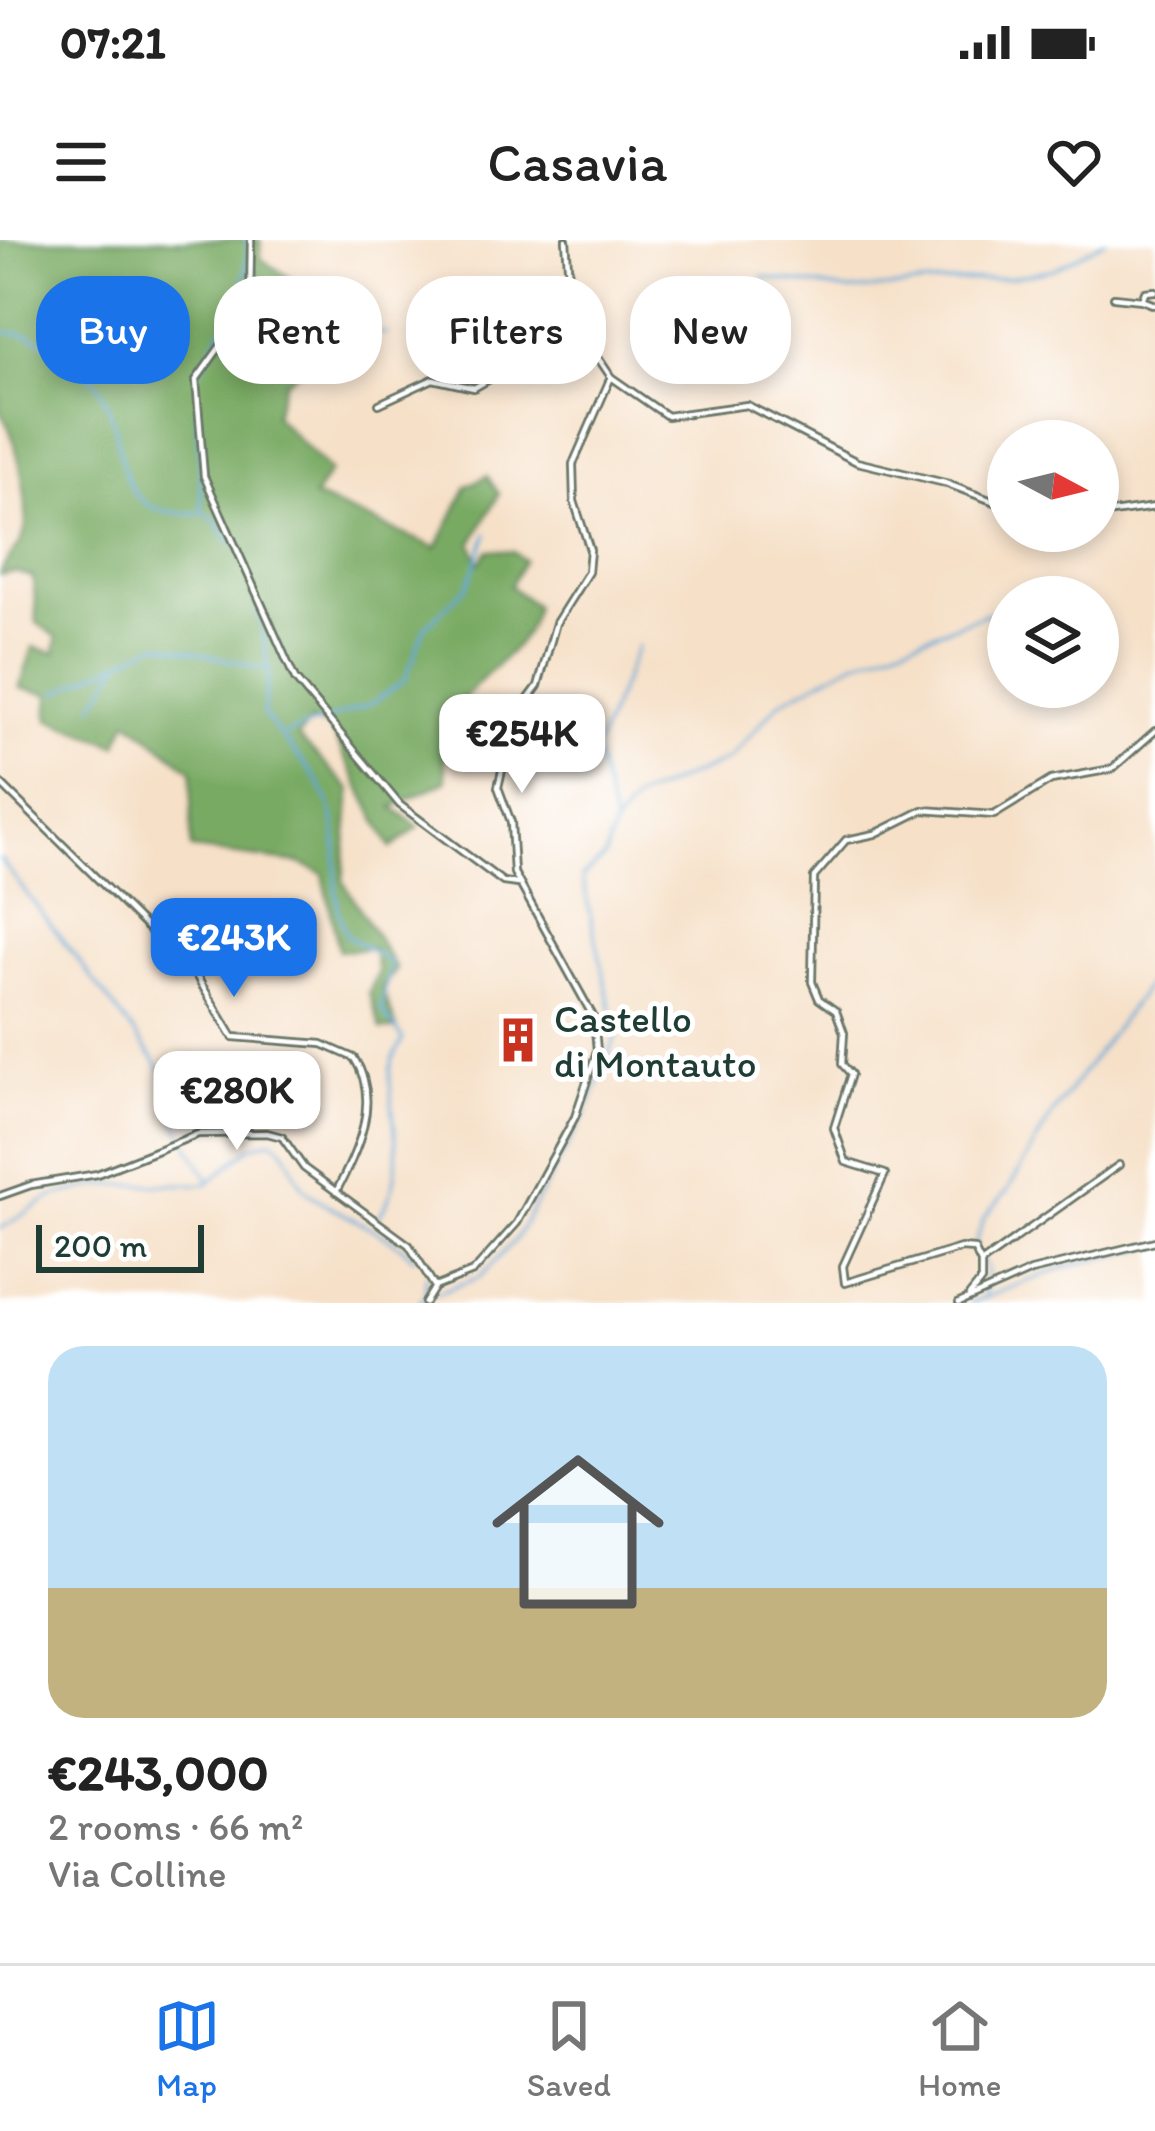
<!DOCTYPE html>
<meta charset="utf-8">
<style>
body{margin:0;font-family:Itim,sans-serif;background:#f2f2f2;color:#222;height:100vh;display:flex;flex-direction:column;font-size:45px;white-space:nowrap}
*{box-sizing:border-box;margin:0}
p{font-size:39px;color:#767676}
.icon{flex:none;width:66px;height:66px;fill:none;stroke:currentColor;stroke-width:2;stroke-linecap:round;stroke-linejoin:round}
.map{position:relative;height:1063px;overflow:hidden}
.details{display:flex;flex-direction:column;background:#fff;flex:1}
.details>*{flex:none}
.banner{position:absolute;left:36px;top:36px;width:1083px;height:108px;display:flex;gap:24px}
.needle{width:78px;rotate:97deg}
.buttons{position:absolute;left:987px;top:180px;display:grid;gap:24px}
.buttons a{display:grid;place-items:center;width:132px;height:132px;border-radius:50%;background:#fff;box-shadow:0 6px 18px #0003;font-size:60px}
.scale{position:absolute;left:36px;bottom:30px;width:168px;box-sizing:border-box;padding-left:12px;border:6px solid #1f3d34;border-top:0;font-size:33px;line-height:42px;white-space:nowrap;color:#1f3d34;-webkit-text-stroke:9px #fff;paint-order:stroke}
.price{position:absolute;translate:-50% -102px;padding:0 27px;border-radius:24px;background:#fff;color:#222;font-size:39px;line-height:78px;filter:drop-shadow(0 3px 6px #0008)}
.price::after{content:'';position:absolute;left:50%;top:72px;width:36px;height:27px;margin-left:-18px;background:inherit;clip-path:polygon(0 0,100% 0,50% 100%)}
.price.active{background:#1a73e8;color:#fff}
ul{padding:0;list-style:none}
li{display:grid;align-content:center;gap:24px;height:636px;padding:0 48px}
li+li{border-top:3px solid #e0e0e0}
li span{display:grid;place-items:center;height:372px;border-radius:36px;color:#555}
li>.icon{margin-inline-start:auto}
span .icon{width:216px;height:216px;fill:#fffc;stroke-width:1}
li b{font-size:51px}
.chip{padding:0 42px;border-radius:48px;background:#fff;box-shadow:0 6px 18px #0003;font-size:42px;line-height:108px}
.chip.active{background:#1a73e8;color:#fff}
.status{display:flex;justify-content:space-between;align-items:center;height:84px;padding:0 60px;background:#fff;direction:ltr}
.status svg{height:33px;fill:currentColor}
header{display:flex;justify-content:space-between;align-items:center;height:156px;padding:0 48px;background:#fff;font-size:54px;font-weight:600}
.dock{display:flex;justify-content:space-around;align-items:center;height:168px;border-top:3px solid #e0e0e0;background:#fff;font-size:33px;color:#767676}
.dock a{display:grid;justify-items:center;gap:6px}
.dock .active{color:#1a73e8}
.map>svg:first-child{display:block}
</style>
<div class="status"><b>07:21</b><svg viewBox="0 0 49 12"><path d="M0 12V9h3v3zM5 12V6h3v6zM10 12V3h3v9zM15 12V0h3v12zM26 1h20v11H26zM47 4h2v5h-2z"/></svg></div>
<header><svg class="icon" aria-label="menu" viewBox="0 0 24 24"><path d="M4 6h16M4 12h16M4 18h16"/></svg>Casavia<svg class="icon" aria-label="heart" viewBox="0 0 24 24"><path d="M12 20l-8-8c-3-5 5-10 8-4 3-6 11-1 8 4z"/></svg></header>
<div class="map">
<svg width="1155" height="1063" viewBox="0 0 1155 1063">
<rect width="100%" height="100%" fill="#fff"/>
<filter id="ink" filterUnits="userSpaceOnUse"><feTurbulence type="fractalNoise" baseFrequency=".00833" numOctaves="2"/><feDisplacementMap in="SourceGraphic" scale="24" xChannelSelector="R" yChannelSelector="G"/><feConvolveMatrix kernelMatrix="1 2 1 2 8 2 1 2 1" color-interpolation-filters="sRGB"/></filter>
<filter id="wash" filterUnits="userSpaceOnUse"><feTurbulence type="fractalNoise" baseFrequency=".004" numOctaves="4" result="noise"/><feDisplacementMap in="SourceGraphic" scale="48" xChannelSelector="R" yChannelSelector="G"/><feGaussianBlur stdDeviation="2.7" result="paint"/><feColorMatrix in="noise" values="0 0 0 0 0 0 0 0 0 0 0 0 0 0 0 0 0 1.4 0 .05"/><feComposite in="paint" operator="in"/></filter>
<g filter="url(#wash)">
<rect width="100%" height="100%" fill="#f6e0c7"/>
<path fill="#79aa63" stroke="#4c744c" stroke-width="3" d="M0 0H260L261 19 333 66 328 81 334 105 285 142 274 175 330 231 314 257 437 308 467 246 487 236 499 254 472 303 479 323 489 310 513 312 524 320 510 346 535 366C529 417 458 441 445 494 441 507 446 527 446 541L393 567 419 587 391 608 329 487 311 481 298 497 351 550 343 641 396 729 382 748 397 789H381L369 753 378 732 373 708 339 711 323 634 299 623 191 609 192 530 128 480 117 505 49 479V454L20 448 33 407 55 413 57 397 37 383 33 337 14 332 0 335C5 318 19 311 24 294 32 268 16 191 0 171Z"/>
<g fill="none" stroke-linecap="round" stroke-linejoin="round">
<path stroke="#60a7d6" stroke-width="3" d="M763 37 850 51 1014 37 1054 29 1106 0
M243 57 281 74 387 94
M0 93C26 91 40 97 61 113 75 124 93 135 102 152 133 211 103 279 200 273
M201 129C223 78 250 62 247 0
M197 174 202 271
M202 273 211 276 233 305
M256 358 269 430 263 473C283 504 318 531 330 566 346 611 324 642 347 696L391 723 381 769 403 799C398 811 390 820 390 835 390 883 411 935 377 978
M56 453 158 403 266 429
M94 466 120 422
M281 496 371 464 405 440 425 387 468 345 487 294
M614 584 595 510 638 405
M0 619 155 820C172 847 167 868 182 894
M590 865 617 794 582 637 605 617 614 586 635 559 729 519 780 462 853 423 1008 366
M187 902 210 942
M0 989 51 957 102 945 207 944 252 906 272 900C293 911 292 939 309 953 342 978 384 988 414 1018
M974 1007 984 978 1008 950 1053 873 1155 734
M979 1015 987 1029 984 1058
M436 1053 480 1037 515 1000 588 870
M419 1063 426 1055 425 1036
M970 1063 1065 1027 1155 1006"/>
</g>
</g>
<g filter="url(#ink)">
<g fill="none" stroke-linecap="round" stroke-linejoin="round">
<g stroke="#6a7667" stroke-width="10">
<path id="street" d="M251 0 250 65 196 140 204 236 295 439 400 565 503 642 518 644
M1114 57 1142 60 1145 52 1155 51
M1142 60 1155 65
M611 137 667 176 747 165 857 222 945 243 1008 267
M379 164 433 139 474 148 516 124 545 82 570 72
M1098 275 1155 267
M0 543 197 737 233 797 322 804 354 818C382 861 357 911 336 952
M0 956 31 945 97 934 198 894 267 893 282 897 304 928 409 1005 435 1047
M981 1023 974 1009 961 1008 845 1043 843 1026 885 934 846 922 834 888 851 834 842 824 844 793 836 771 819 759 812 742 814 637 846 600 875 594 923 570 994 575 1051 540 1112 529 1155 491
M981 1023 1119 925
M435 1047 473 1032 517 983 575 877 597 811 594 778 514 633 511 582 498 547 515 477 538 446 556 383 588 332 590 310 574 261 573 224 611 137 572 79 566 0
M969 1056 981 1041V1024
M425 1063 435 1047
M959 1063 1031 1031 1155 1001"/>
</g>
<use href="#street" stroke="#fff" stroke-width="4.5"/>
</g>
</g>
<defs>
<g id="building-bare" transform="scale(3.6)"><path d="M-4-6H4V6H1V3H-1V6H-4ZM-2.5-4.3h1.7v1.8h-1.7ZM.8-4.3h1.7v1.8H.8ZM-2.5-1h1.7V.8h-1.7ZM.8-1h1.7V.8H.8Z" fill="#c8321e" stroke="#fff" stroke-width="2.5" paint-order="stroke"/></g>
</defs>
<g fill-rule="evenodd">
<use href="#building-bare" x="518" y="800"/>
</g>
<g text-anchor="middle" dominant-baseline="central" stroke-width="10" stroke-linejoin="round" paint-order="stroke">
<g font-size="39" fill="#1f3d34" stroke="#fff" text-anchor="start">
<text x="554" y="778">Castello<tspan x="554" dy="45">di Montauto</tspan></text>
</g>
</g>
</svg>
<div class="buttons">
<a><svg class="needle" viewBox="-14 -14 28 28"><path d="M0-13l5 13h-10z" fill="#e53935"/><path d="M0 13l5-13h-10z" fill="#767676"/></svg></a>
<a><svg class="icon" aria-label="layers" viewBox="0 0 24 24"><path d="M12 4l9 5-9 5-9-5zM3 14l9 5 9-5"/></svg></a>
</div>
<div class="scale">200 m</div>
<b class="price" style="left:522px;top:556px">€254K</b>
<b class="price active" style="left:234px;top:760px">€243K</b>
<b class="price" style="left:237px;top:913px">€280K</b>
<div class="banner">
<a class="chip active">Buy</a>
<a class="chip">Rent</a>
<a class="chip">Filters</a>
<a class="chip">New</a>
</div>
</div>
<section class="details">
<ul>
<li><span style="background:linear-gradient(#bfe0f5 65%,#c2b280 0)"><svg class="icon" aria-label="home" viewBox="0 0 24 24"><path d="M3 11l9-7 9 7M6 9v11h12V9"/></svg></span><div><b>€243,000</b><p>2 rooms · 66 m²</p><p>Via Colline</p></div></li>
</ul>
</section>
<nav class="dock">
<a class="active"><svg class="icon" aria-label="map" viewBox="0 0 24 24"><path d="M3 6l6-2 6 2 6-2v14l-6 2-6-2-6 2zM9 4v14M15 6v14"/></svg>Map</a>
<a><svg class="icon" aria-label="saved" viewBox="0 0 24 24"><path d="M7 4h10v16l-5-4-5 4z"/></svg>Saved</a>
<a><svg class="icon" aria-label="home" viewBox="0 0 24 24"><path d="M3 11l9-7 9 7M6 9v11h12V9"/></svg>Home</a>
</nav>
